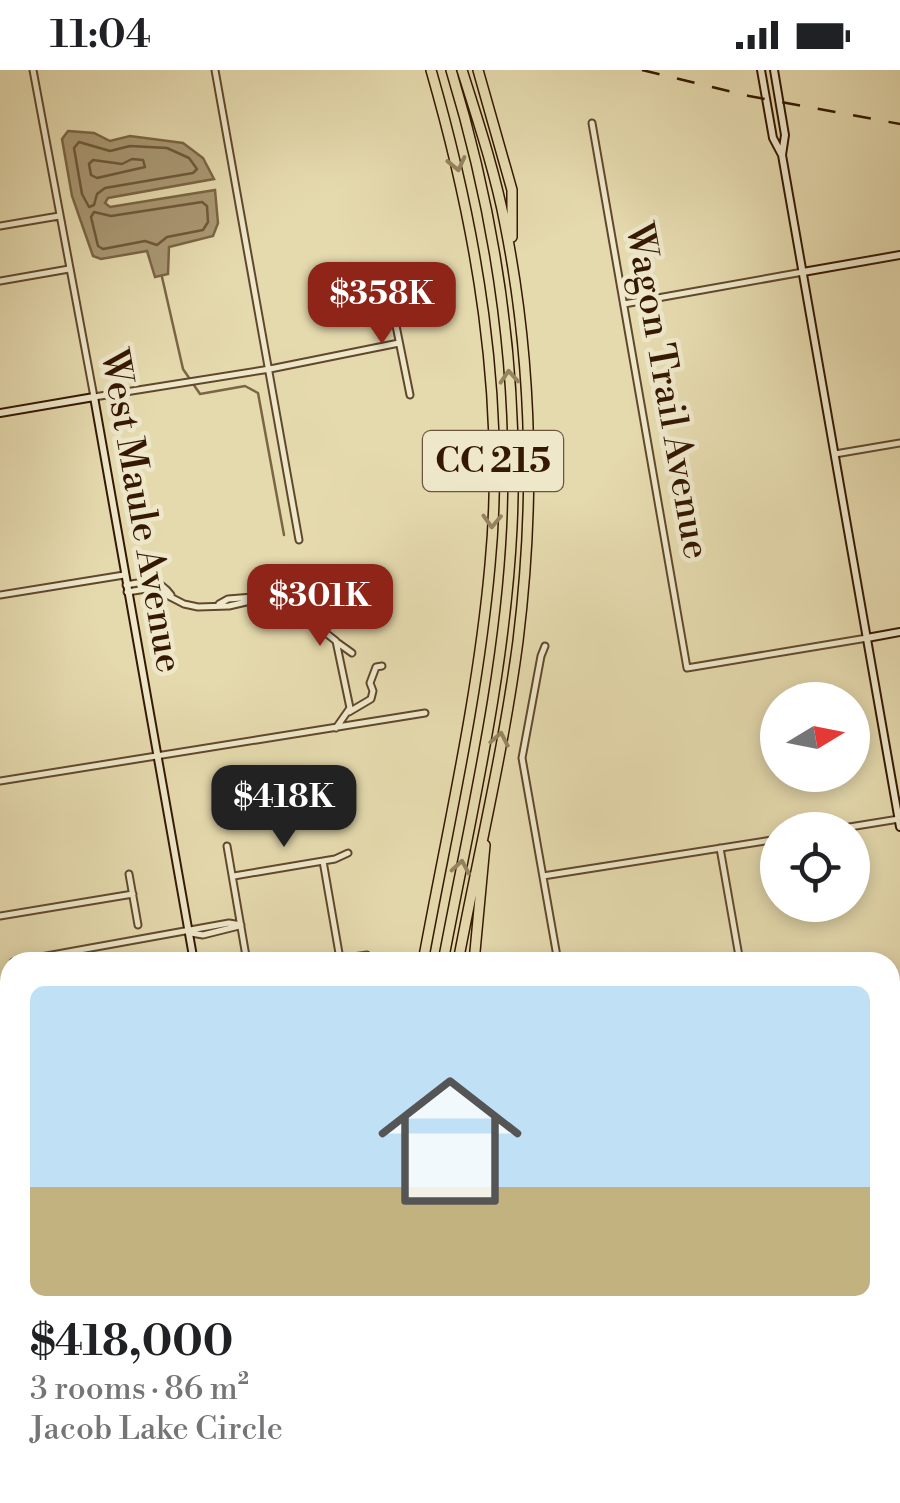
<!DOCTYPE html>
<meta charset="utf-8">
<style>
body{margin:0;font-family:"Libre Bodoni",serif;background:#f2f2f2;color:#202124;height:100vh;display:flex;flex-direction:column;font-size:38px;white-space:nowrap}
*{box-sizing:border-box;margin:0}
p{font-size:32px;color:#757577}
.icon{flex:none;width:55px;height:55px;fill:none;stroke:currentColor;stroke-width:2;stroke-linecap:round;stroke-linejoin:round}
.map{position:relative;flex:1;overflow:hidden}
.panel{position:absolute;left:0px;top:882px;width:900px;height:552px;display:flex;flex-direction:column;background:#fff;border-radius:30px 30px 0 0;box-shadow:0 5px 15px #0003}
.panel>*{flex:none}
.needle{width:65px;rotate:80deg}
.controls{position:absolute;left:760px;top:612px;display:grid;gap:20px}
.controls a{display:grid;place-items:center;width:110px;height:110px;border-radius:50%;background:#fff;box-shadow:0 5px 15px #0003;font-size:50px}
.price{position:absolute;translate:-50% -85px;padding:0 22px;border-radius:20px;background:#8f2418;color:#fff;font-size:32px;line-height:65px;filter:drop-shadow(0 2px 5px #0008)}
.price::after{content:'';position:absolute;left:50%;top:60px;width:30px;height:22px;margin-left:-15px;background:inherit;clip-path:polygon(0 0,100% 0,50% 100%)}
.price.current{background:#222;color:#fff}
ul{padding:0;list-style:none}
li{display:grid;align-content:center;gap:20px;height:530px;padding:0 30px}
li span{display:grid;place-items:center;height:310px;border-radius:15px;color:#555}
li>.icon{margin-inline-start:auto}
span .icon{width:180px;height:180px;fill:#fffc;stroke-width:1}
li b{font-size:42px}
.status{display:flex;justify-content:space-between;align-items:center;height:70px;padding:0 50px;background:#fff;direction:ltr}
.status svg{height:28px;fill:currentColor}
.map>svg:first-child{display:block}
</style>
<div class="status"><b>11:04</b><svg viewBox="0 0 49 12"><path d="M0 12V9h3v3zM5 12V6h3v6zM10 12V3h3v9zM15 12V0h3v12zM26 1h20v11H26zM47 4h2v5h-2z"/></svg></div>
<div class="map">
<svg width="900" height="1433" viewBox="0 0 900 1433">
<rect width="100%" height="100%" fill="#e5daae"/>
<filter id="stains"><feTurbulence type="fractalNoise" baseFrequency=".002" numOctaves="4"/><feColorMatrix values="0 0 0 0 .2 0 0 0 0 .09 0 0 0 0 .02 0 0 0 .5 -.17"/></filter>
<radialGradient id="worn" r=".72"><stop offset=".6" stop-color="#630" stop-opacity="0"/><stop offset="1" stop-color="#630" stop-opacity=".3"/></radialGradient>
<path fill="#a99873" stroke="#7b6545" stroke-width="2.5" d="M68 61 94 63 110 71 130 66 183 73 203 88 214 109 108 128 105 133 110 137 215 120 218 153 213 166 169 177 168 204 155 207 147 181 101 189 93 186 72 126 62 69Z"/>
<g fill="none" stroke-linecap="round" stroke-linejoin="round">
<path stroke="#6f583a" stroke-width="2.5" d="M79 72 110 81 130 76 167 78 189 88 197 99 193 103 105 118 97 124 94 135 89 137 82 124 74 78Z
M132 89 143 90 145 97 97 108 91 105 89 94 93 90 122 94Z
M202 132 207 136 208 152 203 160 167 167 157 175 145 171 103 179 98 176 91 147 94 142 111 146Z"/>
<path stroke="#7b6545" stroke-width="2.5" d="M162 207 183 299 200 324 245 316 258 323 284 465
M249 1433 253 1425"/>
<g stroke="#61482c" stroke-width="9">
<path id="street" d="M33 0 94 327 270 299 399 273
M215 0 299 470
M592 53 687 598 867 568
M0 156 59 146
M0 211 69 199
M389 221 410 325
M624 234 803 202
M835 384 900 373
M126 515C146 511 158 507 171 525
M127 522 153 518 184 534 198 537 229 536 281 524 377 514
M296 522 304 546 336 571 350 638 336 658
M0 525 124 505
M219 534 228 529 264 526
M338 573 352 583
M545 576 541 586 522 688 558 892
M349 642 371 629 373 621 370 613 376 597 382 596
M0 711 425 643
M831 760 899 749
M227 776 247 892
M720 778 740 892
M323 791 340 889
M129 804 138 855
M234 806 335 789 348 783
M543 806 778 769
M0 846 133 824
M191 863 203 865 239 856
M13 892 229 853 241 855
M318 892 367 885
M0 1027 10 1025
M0 1262 10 1260
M620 1425V1433
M47 1433 95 1425"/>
</g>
<g stroke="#351801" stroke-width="10">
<path id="secondary" d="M761 0 773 68 782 85
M774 0 785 65 782 85 900 757
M803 202 900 185
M0 343 94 327 194 892
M867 568 900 562
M890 928 900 927
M890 944 900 942
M0 1077 10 1075"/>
</g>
<g stroke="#351801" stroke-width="12">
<path id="highway" d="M478 0 512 120V167
M423 892C447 761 478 629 490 495 506 328 477 160 431 0
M443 892C470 749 505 604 512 457 519 302 496 148 451 0
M458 892C478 786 504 678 518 571 535 433 532 290 505 154 495 102 478 51 462 0
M474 892 485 775
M444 1425 445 1433
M454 1425 456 1433
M280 1433 285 1425
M327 1433 328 1425
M345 1433 346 1425
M359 1433 362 1425"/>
</g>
<use href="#street" stroke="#eee7ca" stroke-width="5"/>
<use href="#secondary" stroke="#eee7ca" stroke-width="6"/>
<use href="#highway" stroke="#e5daae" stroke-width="9"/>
<path stroke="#351801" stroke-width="2.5" stroke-dasharray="18 18" stroke-linecap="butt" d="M642 0 749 26 900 54"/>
</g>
<defs><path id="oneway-chevron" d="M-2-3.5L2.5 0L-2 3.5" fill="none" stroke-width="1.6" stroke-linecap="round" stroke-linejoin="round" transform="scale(2.5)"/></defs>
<g stroke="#968360">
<use href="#oneway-chevron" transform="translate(457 94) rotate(77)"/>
<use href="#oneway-chevron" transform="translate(509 307) rotate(-94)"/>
<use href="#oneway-chevron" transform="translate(492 451) rotate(92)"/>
<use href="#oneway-chevron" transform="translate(500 669) rotate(-79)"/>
<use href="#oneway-chevron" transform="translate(461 797) rotate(-80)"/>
</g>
<g text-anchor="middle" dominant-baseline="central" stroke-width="9" stroke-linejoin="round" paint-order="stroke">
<rect fill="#eee7ca" stroke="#6c563d" stroke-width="2.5" x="423" y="361" width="140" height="60" rx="8"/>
<g font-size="35" font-weight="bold" fill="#351801">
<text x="493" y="391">CC 215</text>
</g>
<g font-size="38" fill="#351801" stroke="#eee7ca">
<text transform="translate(667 321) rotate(80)">Wagon Trail Avenue</text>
<text transform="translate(141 441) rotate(80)">West Maule Avenue</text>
</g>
</g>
<rect width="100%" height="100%" filter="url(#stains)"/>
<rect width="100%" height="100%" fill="url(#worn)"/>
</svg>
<div class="controls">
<a><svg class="needle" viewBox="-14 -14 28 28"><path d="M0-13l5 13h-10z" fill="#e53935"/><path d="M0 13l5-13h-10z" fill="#757577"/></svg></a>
<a><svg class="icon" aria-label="locate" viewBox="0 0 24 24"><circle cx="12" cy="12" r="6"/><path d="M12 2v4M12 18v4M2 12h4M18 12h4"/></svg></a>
</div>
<b class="price" style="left:382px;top:277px">$358K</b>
<b class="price" style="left:320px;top:579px">$301K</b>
<b class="price current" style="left:284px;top:780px">$418K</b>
<section class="panel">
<ul>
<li><span style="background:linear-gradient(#bfe0f5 65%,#c2b280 0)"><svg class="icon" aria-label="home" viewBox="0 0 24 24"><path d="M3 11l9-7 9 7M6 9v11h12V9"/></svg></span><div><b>$418,000</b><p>3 rooms · 86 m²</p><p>Jacob Lake Circle</p></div></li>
</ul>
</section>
</div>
